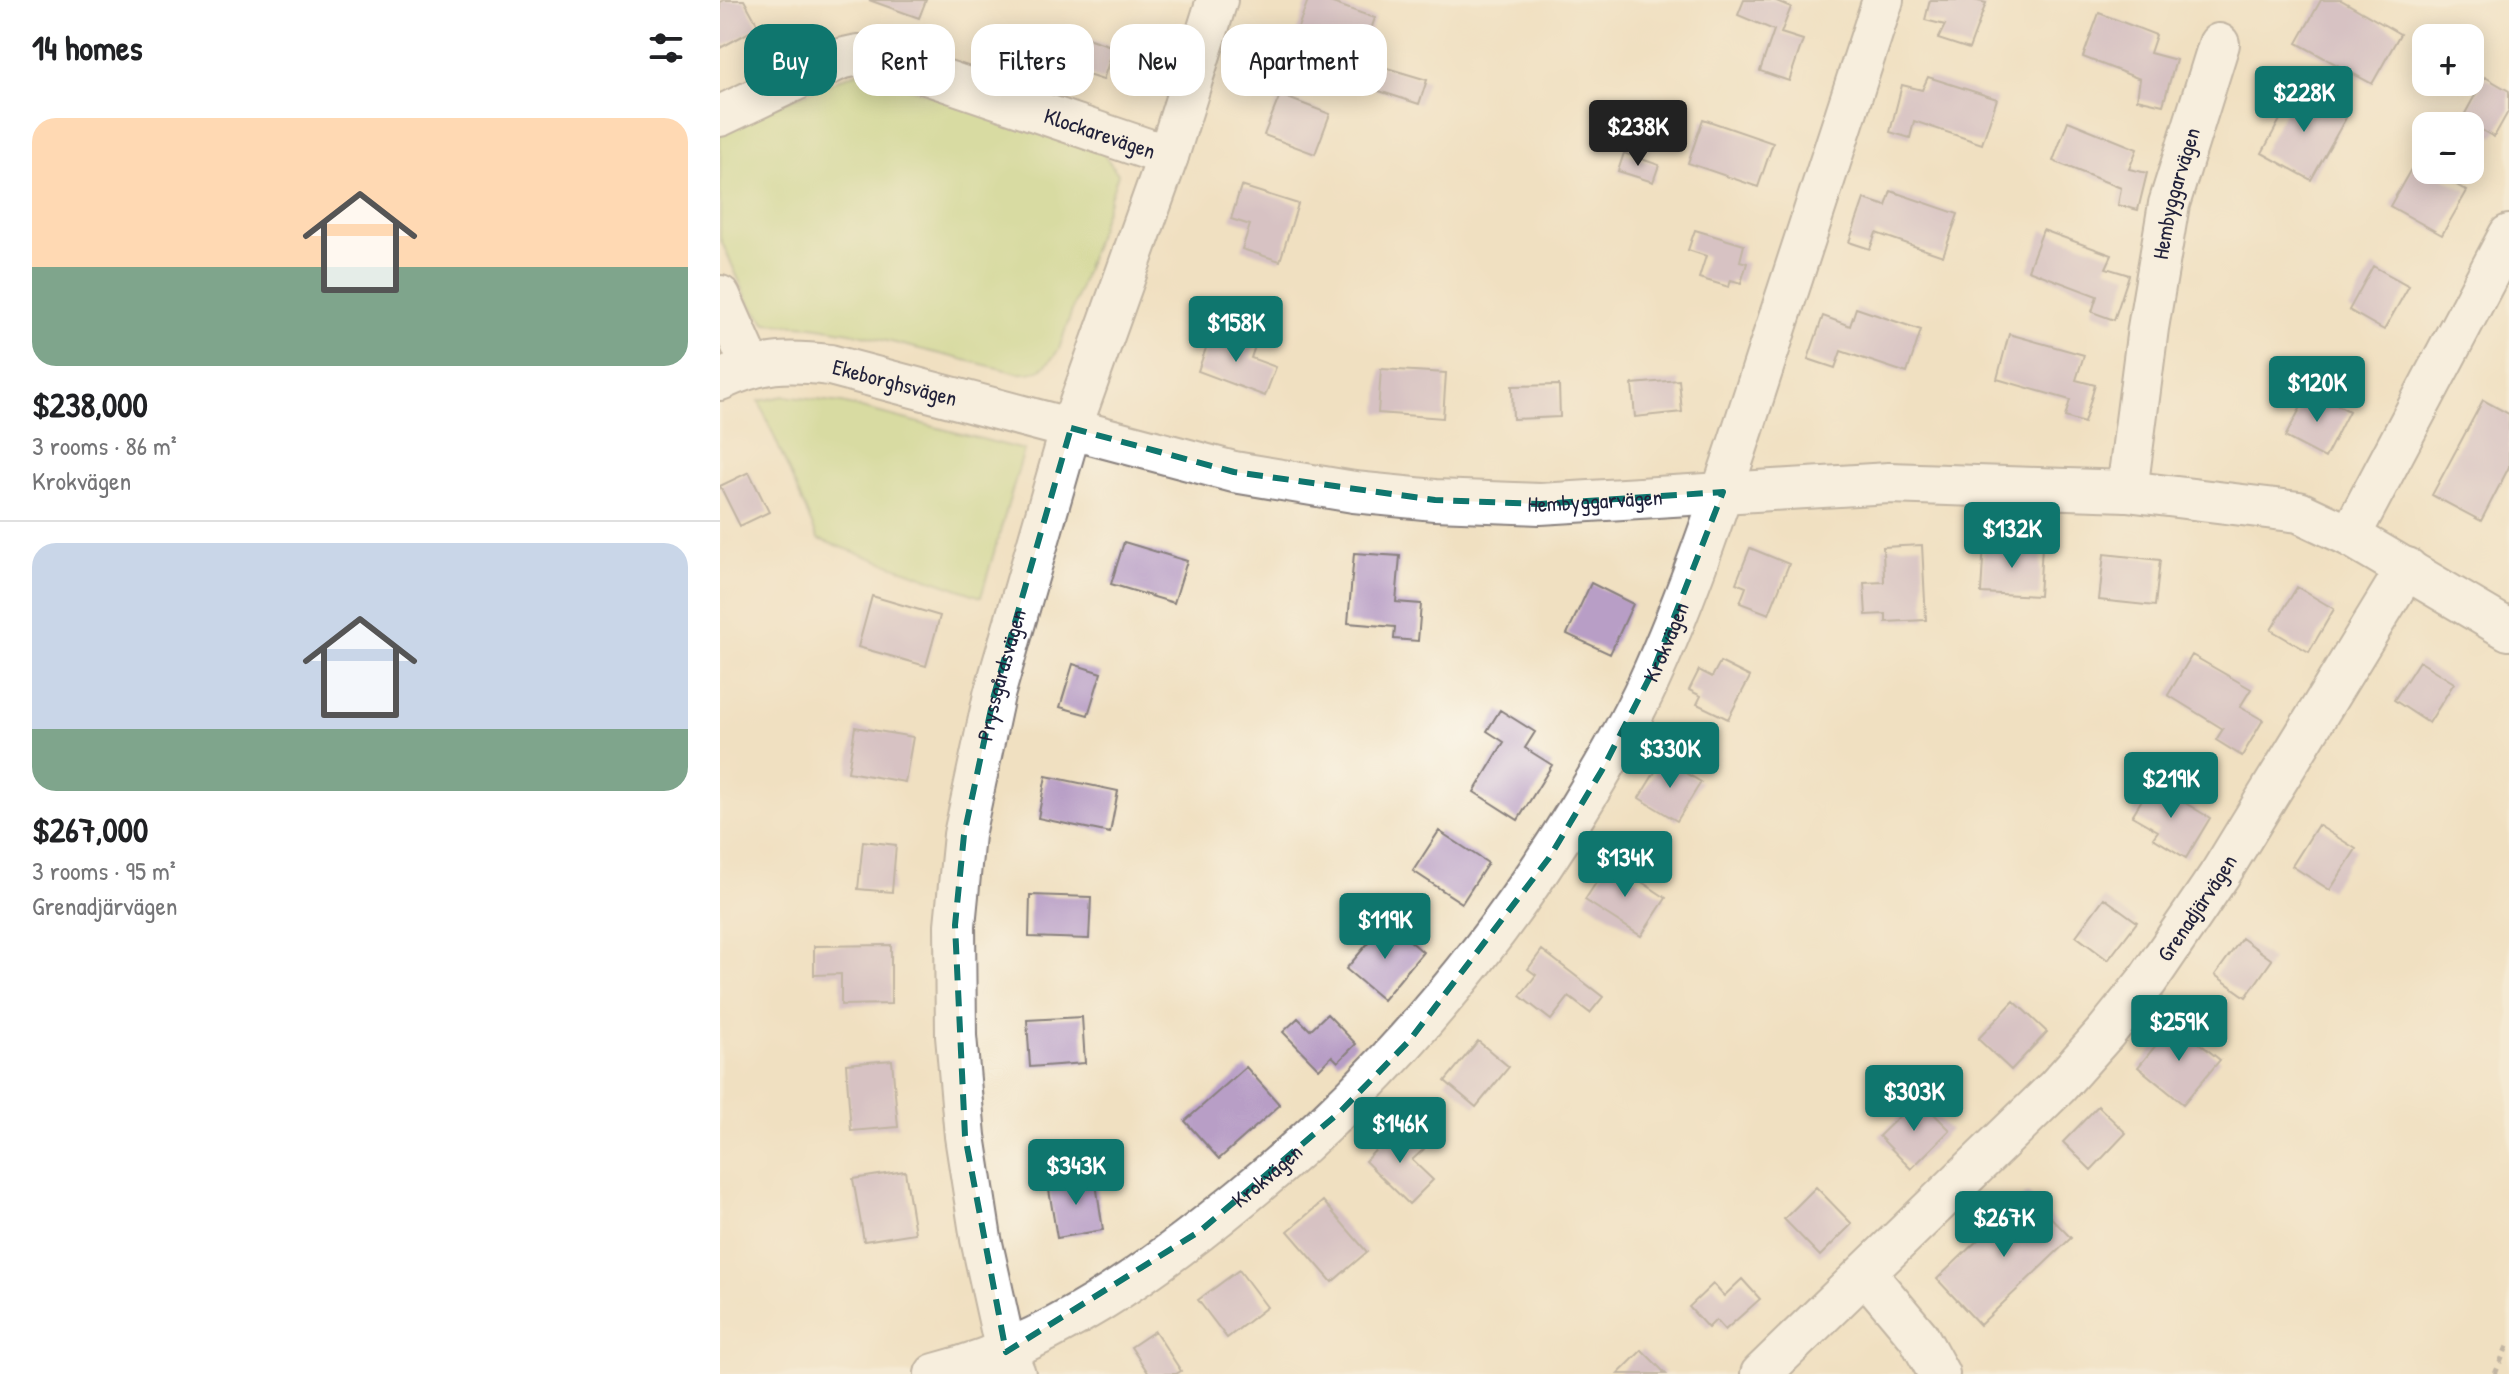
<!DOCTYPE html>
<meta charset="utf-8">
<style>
body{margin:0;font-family:"Patrick Hand",sans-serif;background:#f6f6f6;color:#202124;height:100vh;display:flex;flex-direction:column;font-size:30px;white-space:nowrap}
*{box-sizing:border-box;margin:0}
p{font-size:26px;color:#757577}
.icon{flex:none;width:44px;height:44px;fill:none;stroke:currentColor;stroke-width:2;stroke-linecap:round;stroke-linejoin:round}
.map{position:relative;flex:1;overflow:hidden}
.sheet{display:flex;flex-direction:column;background:#fff;width:720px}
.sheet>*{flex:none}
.banner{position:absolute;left:24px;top:24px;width:760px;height:72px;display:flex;gap:16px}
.tools{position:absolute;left:1692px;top:24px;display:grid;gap:16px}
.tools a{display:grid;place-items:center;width:72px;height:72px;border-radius:16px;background:#fff;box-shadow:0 4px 20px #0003;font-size:40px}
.price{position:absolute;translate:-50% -68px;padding:0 18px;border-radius:8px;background:#0f766e;color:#fff;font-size:26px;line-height:52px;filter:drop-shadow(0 2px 4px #0008)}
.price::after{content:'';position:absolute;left:50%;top:48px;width:24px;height:18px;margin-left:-12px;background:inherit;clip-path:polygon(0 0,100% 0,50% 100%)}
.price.selected{background:#222;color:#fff}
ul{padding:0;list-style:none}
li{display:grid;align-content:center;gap:16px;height:424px;padding:0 32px}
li+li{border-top:2px solid #e0e0e0}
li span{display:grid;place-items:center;height:248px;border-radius:24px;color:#555}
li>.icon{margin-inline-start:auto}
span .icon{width:144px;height:144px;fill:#fffc;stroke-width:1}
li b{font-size:34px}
h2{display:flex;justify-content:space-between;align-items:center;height:96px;padding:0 32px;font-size:34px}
.chip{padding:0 28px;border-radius:24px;background:#fff;box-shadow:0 4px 20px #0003;font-size:28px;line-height:72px}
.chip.selected{background:#0f766e;color:#fff}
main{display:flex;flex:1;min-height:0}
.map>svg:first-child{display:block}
</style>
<main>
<section class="sheet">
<h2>14 homes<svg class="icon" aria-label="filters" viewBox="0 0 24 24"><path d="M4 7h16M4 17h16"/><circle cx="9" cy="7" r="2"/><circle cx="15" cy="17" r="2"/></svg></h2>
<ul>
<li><span style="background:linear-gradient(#ffd9b3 60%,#7fa58c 0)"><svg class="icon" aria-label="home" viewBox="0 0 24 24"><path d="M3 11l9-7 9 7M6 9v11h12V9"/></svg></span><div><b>$238,000</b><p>3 rooms · 86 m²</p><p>Krokvägen</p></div></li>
<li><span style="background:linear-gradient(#c9d6e8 75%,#7fa58c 0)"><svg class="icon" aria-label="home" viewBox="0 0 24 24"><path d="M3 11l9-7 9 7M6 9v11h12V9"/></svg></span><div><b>$267,000</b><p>3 rooms · 95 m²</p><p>Grenadjärvägen</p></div></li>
</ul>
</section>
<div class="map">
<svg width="1789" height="1374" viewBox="0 0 1789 1374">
<rect width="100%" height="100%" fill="#fbf7ec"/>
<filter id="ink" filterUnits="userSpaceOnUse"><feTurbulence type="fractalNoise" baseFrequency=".0125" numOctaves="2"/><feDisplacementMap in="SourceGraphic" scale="16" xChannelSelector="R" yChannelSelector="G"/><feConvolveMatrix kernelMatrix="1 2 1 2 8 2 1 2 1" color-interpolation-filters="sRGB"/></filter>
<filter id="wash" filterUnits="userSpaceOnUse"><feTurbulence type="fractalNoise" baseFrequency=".006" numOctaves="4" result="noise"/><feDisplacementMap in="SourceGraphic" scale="32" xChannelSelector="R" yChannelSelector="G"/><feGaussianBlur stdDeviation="1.8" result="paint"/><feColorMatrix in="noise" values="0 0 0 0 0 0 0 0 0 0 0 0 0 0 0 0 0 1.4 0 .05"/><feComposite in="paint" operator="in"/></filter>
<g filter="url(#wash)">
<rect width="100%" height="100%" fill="#f0e0c1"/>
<path fill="#bad57b" stroke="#6e7c5b" stroke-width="2" d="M137 72 378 146 398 174 339 349C328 365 320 375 298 373L130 332 92 326 46 323 29 303 0 238V129Z
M64 396 122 403 304 450 261 597 98 539 39 401Z"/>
<g id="blocks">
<path fill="#b89ec6" d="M4 0H24L39 27 0 48V2Z
M149 0H206L199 18Z
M588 0H604L655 18 640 60 575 36Z
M1024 0H1054L1071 7 1061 33 1083 40 1069 81 1040 71 1054 30 1018 15Z
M1210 0H1254L1266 3 1249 49 1218 39 1225 25 1205 20Z
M1601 0H1621L1680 34 1652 84 1577 43Z
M1379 13 1436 35 1430 53 1456 60 1443 105 1417 99 1420 79 1363 57Z
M349 32 394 47 383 80 337 65Z
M660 66 707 80 699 104 653 89Z
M1208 77 1277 99 1262 144 1194 121 1190 138 1170 132 1182 85 1202 90Z
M1765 77 1789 91V110L1774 137 1742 119Z
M1577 88 1627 116 1591 180 1542 153Z
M560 95 610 114 595 154 544 135Z
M983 119 1053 143 1038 187 968 163Z
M1348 121 1417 149 1409 169 1427 173 1418 210 1398 205 1401 188 1333 161Z
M904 153 939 165 933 182 898 171Z
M1695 162 1747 191 1722 235 1670 206Z
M521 186 578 204 560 261 522 249 530 225 511 219Z
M1171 191 1238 214 1223 256 1156 233 1150 249 1129 242 1144 199 1166 206Z
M975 230 1024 245 1020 261 1027 263 1021 283 1011 280 1009 287 979 278 986 256 968 250Z
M1323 230 1392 255 1386 268 1409 275 1394 320 1372 312 1377 296 1308 270Z
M1653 266 1689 286 1664 330 1629 310Z
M1136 308 1201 330 1187 373 1121 351 1115 368 1088 359 1103 316 1130 326Z
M492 331 535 346 531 358 556 367 545 396 478 371Z
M1289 334 1364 355 1356 380 1375 385 1364 423 1345 417 1350 400 1277 379Z
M661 369 726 373 723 418 658 413Z
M959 380 962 412 915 417 912 384Z
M839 385 840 417 793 419 792 386Z
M1590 390 1629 411 1605 458 1565 437Z
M1763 400 1789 414V467L1761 521 1712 495Z
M29 472 49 512 20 526 0 486Z
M404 542 467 561 454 603 391 584Z
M1264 543 1322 546 1319 596 1261 593Z
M1202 545 1206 620 1166 622V614L1146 615 1144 583 1164 582 1163 547Z
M1030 548 1069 564 1049 614 1020 603 1026 587 1016 583Z
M634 553 680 556 676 602 701 604 698 641 674 639 675 627 628 623Z
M1384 554 1440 560 1435 606 1379 600Z
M871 583 913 604 890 654 847 634Z
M1577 587 1614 609 1589 652 1551 630Z
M152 596 220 616 206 666 138 647Z
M1472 655 1531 689 1520 707 1543 720 1522 756 1496 740 1503 729 1448 695Z
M1699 661 1734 683 1709 723 1674 700Z
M1000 662 1030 677 1008 719 977 704 981 696 969 690 979 670 992 677Z
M353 664 381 673 368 715 340 707Z
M780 710 815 732 805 748 832 765 798 820 754 792 784 742 767 731Z
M135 727 193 737 185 782 128 772Z
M943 759 981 782 957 821 919 798Z
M326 776 398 791 390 833 318 818Z
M1432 783 1490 818 1466 858 1433 838 1438 831 1412 816Z
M1598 825 1636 849 1610 890 1572 866Z
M719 831 768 863 742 903 693 871Z
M143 841 176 845 172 892 138 889Z
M890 861 946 898 921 936 865 900Z
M310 895 371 897 369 939 309 937Z
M1384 898 1417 922 1388 960 1356 936Z
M667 921 703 952 663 1000 626 969Z
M1522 938 1552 960 1526 997 1495 975Z
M171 945V1004L121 1005V974L94 975V946Z
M822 950 883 997 870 1013 849 997 831 1020 800 996 816 975 808 969Z
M1294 1001 1327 1032 1291 1070 1258 1039Z
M607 1014 636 1044 618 1062 612 1056 599 1069 563 1032 578 1018 590 1030Z
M362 1017 365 1063 310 1067 307 1020Z
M1454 1023 1500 1060 1463 1104 1418 1067Z
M758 1041 789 1067 756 1107 725 1081Z
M172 1060 178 1127 131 1131 126 1064Z
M526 1067 560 1105 499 1159 465 1121Z
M1198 1098 1230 1130 1191 1169 1159 1136Z
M1378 1106 1406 1133 1371 1170 1343 1142Z
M680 1125 704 1149 692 1160 713 1180 689 1204 645 1161Z
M185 1171 195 1233 144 1241 133 1179Z
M375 1177 383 1230 337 1238 328 1184Z
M1096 1187 1132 1224 1100 1256 1064 1219Z
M1307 1193 1351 1238 1260 1325 1217 1279Z
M603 1201 647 1252 612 1282 568 1231Z
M519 1270 547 1307 507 1338 478 1300Z
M1022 1279 1040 1299 1005 1330 996 1320 988 1328 969 1307 993 1284 1004 1296Z
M435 1331 461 1371 456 1374H429L411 1347Z
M922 1350 946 1374H898Z"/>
</g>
</g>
<g filter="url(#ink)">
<use href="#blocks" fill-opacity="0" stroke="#89817e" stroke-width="2"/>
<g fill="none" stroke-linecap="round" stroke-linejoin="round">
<g stroke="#89817e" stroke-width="44">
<g id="minor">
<path id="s1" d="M0 116 120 59 138 55 153 56 448 156"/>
<path d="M0 296 31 366"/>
<path id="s2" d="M0 380C42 361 65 360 110 365L514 472 634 492 715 500 820 504 1169 483 1407 491 1579 512 1630 536 1789 630"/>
<path id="s3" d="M1407 491 1428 328 1449 204 1499 44"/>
<path d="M1630 536 1789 235"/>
<path d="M1146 1274 1198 1336 1219 1374"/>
<path id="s4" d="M215 1374C330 1345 432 1271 523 1196 658 1085 768 958 859 808 886 764 913 718 934 670 980 566 1014 457 1049 349 1087 233 1125 116 1163 0"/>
<path id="s5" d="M295 1374 286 1352 261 1239 245 1136 236 1036 235 925 244 835 274 695 351 428 448 156 497 0"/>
<path id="s6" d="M1041 1374 1337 1087 1386 1032 1427 981 1500 874 1687 568"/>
</g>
</g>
<path stroke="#89817e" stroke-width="5" stroke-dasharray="6 6" stroke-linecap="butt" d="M1775 1374 1789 1342"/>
<use href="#minor" stroke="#fff" stroke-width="40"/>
</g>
</g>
<path d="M0 0H1789V1374H0ZM351 428 514 472 715 500 820 504 1003 492 933 671 882 770 829 858 689 1041 620 1112 480 1231 286 1352 245 1136 235 925 244 835 274 695Z" fill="#f0e0c1" fill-opacity=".55" fill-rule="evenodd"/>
<path fill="none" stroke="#0f766e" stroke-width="6" stroke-dasharray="16 10" stroke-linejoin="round" d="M351 428 514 472 715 500 820 504 1003 492 933 671 882 770 829 858 689 1041 620 1112 480 1231 286 1352 245 1136 235 925 244 835 274 695Z"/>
<g text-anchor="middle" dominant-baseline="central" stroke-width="7" stroke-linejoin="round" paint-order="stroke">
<g font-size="22" fill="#22223b" stroke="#fbf7ec">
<text stroke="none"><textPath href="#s1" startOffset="406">Klockarevägen</textPath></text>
<text stroke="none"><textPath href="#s3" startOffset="302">Hembyggarvägen</textPath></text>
<text stroke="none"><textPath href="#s2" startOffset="180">Ekeborghsvägen</textPath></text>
<text stroke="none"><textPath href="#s2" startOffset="894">Hembyggarvägen</textPath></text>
<text stroke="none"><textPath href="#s4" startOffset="1062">Krokvägen</textPath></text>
<text stroke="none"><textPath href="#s5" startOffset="710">Pryssgårdsvägen</textPath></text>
<text stroke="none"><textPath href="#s6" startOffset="640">Grenadjärvägen</textPath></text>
<text stroke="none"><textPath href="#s4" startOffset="390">Krokvägen</textPath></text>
</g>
</g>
</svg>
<div class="tools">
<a>+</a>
<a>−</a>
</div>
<b class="price" style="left:1584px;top:134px">$228K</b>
<b class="price selected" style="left:918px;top:168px">$238K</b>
<b class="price" style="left:516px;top:364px">$158K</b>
<b class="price" style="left:1597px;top:424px">$120K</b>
<b class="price" style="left:1292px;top:570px">$132K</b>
<b class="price" style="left:950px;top:790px">$330K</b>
<b class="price" style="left:1451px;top:820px">$219K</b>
<b class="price" style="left:905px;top:899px">$134K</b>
<b class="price" style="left:665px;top:961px">$119K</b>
<b class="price" style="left:1459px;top:1063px">$259K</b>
<b class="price" style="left:1194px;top:1133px">$303K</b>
<b class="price" style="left:680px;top:1165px">$146K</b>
<b class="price" style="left:356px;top:1207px">$343K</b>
<b class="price" style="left:1284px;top:1259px">$267K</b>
<div class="banner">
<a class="chip selected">Buy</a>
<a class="chip">Rent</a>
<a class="chip">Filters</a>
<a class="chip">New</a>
<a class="chip">Apartment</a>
</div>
</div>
</main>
